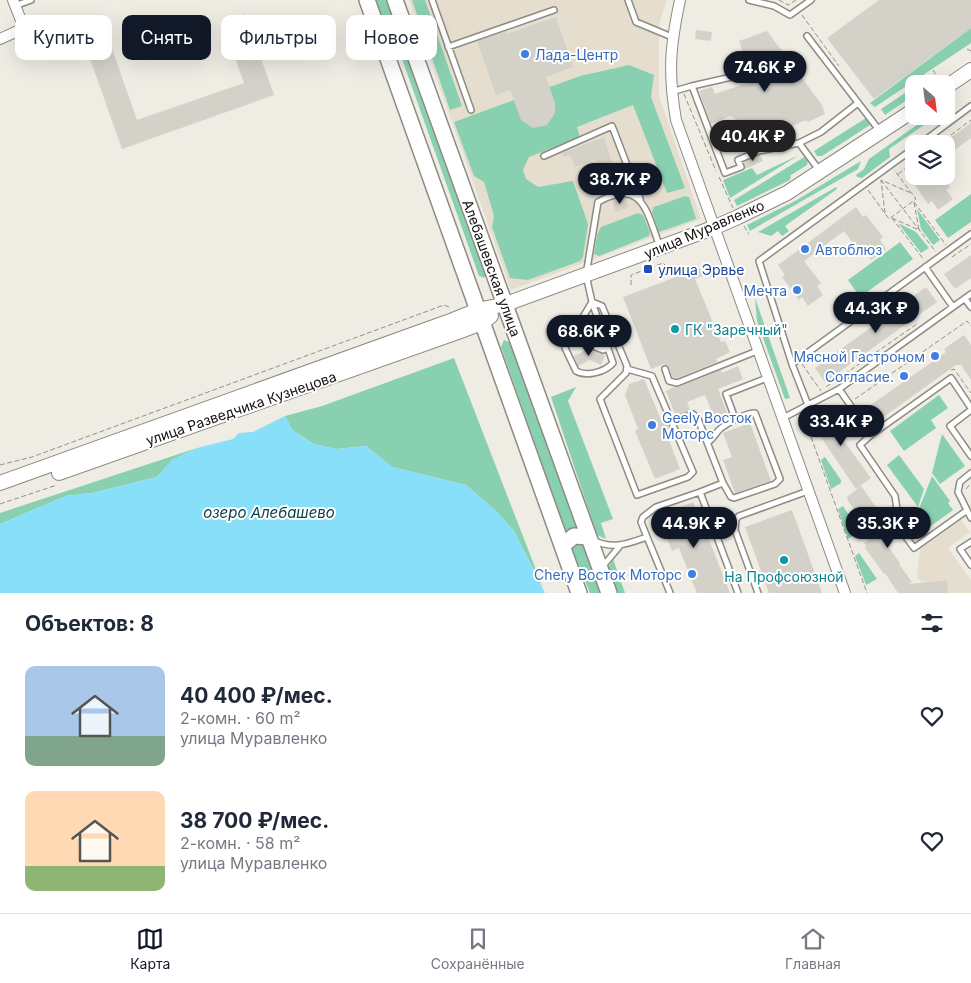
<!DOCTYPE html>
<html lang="ru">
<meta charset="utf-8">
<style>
body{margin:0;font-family:Inter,sans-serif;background:#f2f2f3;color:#1f2937;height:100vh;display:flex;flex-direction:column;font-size:19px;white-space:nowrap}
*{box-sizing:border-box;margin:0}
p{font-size:16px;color:#747a83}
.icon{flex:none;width:28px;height:28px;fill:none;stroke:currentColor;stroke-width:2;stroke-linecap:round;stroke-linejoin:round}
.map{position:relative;height:593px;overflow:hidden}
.sheet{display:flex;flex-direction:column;background:#fff;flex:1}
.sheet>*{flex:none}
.hud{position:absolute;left:15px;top:15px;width:500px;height:45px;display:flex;gap:10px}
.needle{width:32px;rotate:152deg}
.buttons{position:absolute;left:905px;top:75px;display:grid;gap:10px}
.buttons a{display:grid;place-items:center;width:50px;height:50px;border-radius:10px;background:#fff;box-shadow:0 5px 20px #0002;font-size:25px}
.price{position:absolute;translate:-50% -42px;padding:0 11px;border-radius:18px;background:#111827;color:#fff;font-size:16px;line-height:32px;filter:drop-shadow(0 1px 2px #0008)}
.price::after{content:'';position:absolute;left:50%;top:30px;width:15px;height:11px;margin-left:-8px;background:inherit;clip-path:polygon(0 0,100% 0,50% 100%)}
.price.selected{background:#222;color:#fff}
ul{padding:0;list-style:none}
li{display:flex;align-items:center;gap:15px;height:125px;padding:0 25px}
li span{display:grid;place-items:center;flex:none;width:140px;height:100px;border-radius:10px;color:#555}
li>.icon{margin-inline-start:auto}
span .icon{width:60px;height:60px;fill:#fffc;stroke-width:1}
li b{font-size:21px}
h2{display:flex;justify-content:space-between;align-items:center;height:60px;padding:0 25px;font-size:21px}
.tag{padding:0 18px;border-radius:10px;background:#fff;box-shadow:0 5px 20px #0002;font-size:18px;line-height:45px}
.tag.selected{background:#111827;color:#fff}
.tab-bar{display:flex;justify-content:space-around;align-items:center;height:70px;border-top:1px solid #e0e1e3;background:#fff;font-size:14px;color:#747a83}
.tab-bar a{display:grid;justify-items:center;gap:2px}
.tab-bar .selected{color:#111827}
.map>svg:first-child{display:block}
</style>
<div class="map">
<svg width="971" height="593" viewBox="0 0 971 593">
<rect width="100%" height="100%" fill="#efece4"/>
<path fill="#e5decf" d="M409 0H667L659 25V96L701 219 511 290Z
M961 520 970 532 948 548 971 580V593H948L946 580 921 582 917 577 920 549Z"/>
<path fill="#89d0b0" d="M376 0H388L486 274 484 278 479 276 401 56 383 19Z
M412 0H425L462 106 450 110Z
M971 28V43L875 107 870 103Z
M629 65 654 75 651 97 685 188 667 193 633 105 577 127 580 137 529 157 523 170 526 179 538 187 573 181 588 224 583 257 580 261 528 280 510 278 492 227 494 216 484 182 474 176 454 122 580 76Z
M914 87V95L885 115 881 109Z
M866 118 870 125 822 156H817L814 151Z
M921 122 924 125 889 149 890 157 862 178 857 177 856 175 864 169 869 159Z
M799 155 730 198 723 180 752 168 757 175Z
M806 156 808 160 807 165 791 175 790 180 737 206 734 200Z
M861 161 858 169 750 231 747 225 795 201Z
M836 187 837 189 785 226 789 231 782 236 778 231 771 236 758 232Z
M971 194V222L948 238 935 220Z
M685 196 689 197 696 219 659 232 652 212 654 207Z
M917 209 940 240 933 245 921 229Z
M638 213 643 215 650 232 649 236 599 256 594 254 597 235 601 227Z
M898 223 916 232 929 248 921 253Z
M900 242 913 259 860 297 848 280Z
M755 298 790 398 785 399 757 321Z
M504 340 511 343 600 593H590L569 542 501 347Z
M454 358 543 588 514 531 498 513 466 485 392 467 366 446 336 449 314 444 292 430 285 416 322 406Z
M576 387 568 401 613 519 601 523 606 539 597 535 551 397Z
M939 395 948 408 931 420 936 428 904 451 890 431Z
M942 434 965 466 940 484 932 473Z
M197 448 172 460 157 477 92 493 66 496 0 524V513Z
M899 455 924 489 918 507 887 465Z
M825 457 841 480V483L831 489 821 460Z
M932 476 950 501 948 503 953 510 920 534 908 517 919 509Z
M843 506 858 530V533L848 539 838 509Z
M859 553 877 579 866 585 855 556Z
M613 559 625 593H616L608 569Z"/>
<path fill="#88dff9" d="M285 416 292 430 314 444 336 449 366 446 392 467 466 485 498 513 514 531 545 593H0V524L66 496 92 493 157 477 172 460 197 448 233 439 239 433 253 432Z"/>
<path fill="#d4d1c9" d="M879 0H971V28L874 99 827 38Z
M100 14 137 120 244 83 222 22 245 14 274 95 122 149 77 22Z
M556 17 573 67 546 77 555 103V113L547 125 533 128 521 120 510 90 496 95 477 41 506 31 507 34Z
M696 30 712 32 711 41 695 39Z
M767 31 822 105 825 114 808 122 806 120 792 126V129L782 128 746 142 739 121 730 116 711 124 699 91 712 87 715 94 753 81 739 41Z
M971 123V138L946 156V141Z
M604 137 611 160 623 190 609 192 596 159 575 167 570 155 564 157 562 153Z
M760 155 763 161 745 169 744 162Z
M912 176H942L950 187 946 190 953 199 938 210 932 201 928 204 912 181 915 179Z
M626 199 629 207 616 212 612 201Z
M856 207 863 217 866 215 883 237 880 240 886 249 871 260 865 251 861 254 844 231 804 261 821 283 817 286 823 295 808 306 802 297 799 300 782 277 785 275 778 265Z
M971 255V278L955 289 944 274Z
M700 268 703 276 695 279 721 342 725 341 730 352 716 359 717 362 677 378 672 377 669 367 664 364 651 369 623 297Z
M926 287 937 302 825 382 815 368Z
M964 335 971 345V380L961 365H956L875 423 865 409 946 352 944 349Z
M588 349 605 355 601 365 590 360 578 366 574 356Z
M738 366 743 379 718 389 729 417 716 422 705 395 687 402 690 410 676 417 666 391 674 387H679L721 370 722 373Z
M644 379 661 420 665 419 671 433 667 435 680 469 655 479 635 431 638 429 625 395 629 384Z
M837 406 846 419 841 423 838 433 871 478 856 489 812 424Z
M750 423 771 481 735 493 723 460 732 457 723 433Z
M861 486 883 517 881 518 886 524 877 531 900 563 899 564 912 582 909 584 947 580 948 593H898L885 573 884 574 865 548 866 546 864 543 873 536 848 501 847 497Z
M693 502 708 537 730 593H697L679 548 672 551 658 516Z
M792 510 822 593H769L745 527Z"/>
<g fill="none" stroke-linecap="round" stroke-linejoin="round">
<g stroke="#8e8b83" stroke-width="8">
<path id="service" d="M432 0 471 110
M628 0 636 22 672 37
M749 0 774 6 790 15 811 0
M15 6 31 0
M807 36 879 130
M448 47 554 10
M745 74 692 86 725 173 741 167 738 160 759 151 799 143 819 170
M671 92 692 86
M799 143 821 132 858 103
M920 144 971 106
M914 148 759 261 792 364 808 405 839 389 971 294
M544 156 612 126 640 199
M925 267 953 307
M965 299 971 307
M592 302 613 363C605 372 587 377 576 371L565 348 566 345Z
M577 329 582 342 603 350 608 348
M792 364 971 234
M627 369 652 376 693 472 688 477 637 495 600 399 626 373 627 366 602 306 592 302 586 275 598 202C643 177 647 213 660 247
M665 369 669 381 677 383 757 351
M839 389 871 435 951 378 971 408
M971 410 950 426 971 456
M733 413 726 394 767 378
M681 418 693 414 698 419 723 483 700 492
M783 418 808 405
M871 435 860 445 895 496 900 529 914 548 966 511
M708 442C714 438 716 432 721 428 729 422 746 413 755 413L780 479 775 484 734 498 731 497 723 483
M971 473 960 482 958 492 971 518
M647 537 641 522 643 517 656 507 700 492 738 593
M593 540C613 550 627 544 647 537L670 593
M971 542 960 549 971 565
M603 566 619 547
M758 593 735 530 736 519 739 516 808 491"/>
</g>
<g stroke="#8e8b83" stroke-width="12">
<path id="minor" d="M680 0C670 47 668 73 676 120L845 593
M0 39 24 28 13 0"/>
</g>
<g stroke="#8e8b83" stroke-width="16">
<path id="secondary" d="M946 87 971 70
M59 473 458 332 482 323 491 316
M0 483 453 320 478 310 506 304 713 228 738 217 787 193 914 110"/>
</g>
<g stroke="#8e8b83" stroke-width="18">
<path id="primary" d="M367 0 579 593
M395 0 609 593
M562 546 574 536 589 537"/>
</g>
<path stroke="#92908a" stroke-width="1" stroke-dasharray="5 2.5" stroke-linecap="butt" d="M779 0 788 5 796 0
M802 15 839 66
M967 49 971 51
M933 70 936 75
M684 94 716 171
M939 144 971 120
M898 174 914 162
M719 177 733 208
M881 180 936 252
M868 190 889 219 916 199 894 170
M914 202 946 245
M885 213 881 180 911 193
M892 218 919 230 914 202
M892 218 924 260
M744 226 749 234
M952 257 971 244
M631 285V275L663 263 670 270
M802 364 821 391
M951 370 954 369 971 393
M826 387 917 324
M855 399 967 321 971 326
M806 423 867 593
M0 465 32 457 444 305 449 307
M966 489 971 483
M0 504 57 485"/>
<use href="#service" stroke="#fff" stroke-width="5"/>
<use href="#minor" stroke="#fff" stroke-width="10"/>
<use href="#secondary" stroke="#fff" stroke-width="14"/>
<use href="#primary" stroke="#fff" stroke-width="15"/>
</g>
<g fill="#3f7fe0" stroke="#fff" stroke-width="2">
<circle cx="525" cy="54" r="5"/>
<circle cx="805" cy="249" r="5"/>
<circle cx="797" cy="290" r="5"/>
<circle cx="935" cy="356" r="5"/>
<circle cx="904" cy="376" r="5"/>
<circle cx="652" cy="425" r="5"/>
<circle cx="692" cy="574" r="5"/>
</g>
<rect fill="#1a4fb4" stroke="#fff" stroke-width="2" x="643" y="264" width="10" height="10" rx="2.5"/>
<g fill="#0f9aa8" stroke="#fff" stroke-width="2">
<circle cx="675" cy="329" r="5"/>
<circle cx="784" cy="560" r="5"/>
</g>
<g text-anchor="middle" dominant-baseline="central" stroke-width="4" stroke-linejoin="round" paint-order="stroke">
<g font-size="14" fill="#366cbe" stroke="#fff" text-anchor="end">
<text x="535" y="54" text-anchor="start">Лада-Центр</text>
<text x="815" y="249" text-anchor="start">Автоблюз</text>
<text x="787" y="290">Мечта</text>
<text x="925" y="356">Мясной Гастроном</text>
<text x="894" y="376">Согласие.</text>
<text x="662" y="417" text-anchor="start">Geely Восток<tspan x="662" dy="16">Моторс</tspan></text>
<text x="682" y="574">Chery Восток Моторс</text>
</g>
<g font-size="14" fill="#131210" stroke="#fff">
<text transform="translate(704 229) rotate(-23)">улица Муравленко</text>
<text transform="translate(492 268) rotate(70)">Алебашевская улица</text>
<text transform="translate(241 408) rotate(-19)">улица Разведчика Кузнецова</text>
</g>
<g font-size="14" fill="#164399" stroke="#fff" text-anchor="start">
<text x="658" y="269">улица Эрвье</text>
</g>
<g font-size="14" fill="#0d838f" stroke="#fff" text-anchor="start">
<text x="685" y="329">ГК "Заречный"</text>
<text x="784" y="576" text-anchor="middle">На Профсоюзной</text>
</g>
<g font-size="15" font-style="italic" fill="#0b414e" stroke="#fff">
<text x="269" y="512">озеро Алебашево</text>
</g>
</g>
</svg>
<div class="buttons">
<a><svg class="needle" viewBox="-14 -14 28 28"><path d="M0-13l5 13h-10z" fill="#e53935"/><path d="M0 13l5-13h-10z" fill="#747a83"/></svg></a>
<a><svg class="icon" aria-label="layers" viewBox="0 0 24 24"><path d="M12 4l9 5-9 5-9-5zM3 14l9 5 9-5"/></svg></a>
</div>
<b class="price" style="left:765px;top:93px">74.6K ₽</b>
<b class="price selected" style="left:753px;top:162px">40.4K ₽</b>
<b class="price" style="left:620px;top:205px">38.7K ₽</b>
<b class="price" style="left:876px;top:334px">44.3K ₽</b>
<b class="price" style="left:589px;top:357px">68.6K ₽</b>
<b class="price" style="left:841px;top:447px">33.4K ₽</b>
<b class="price" style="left:694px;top:549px">44.9K ₽</b>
<b class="price" style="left:888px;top:549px">35.3K ₽</b>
<div class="hud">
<a class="tag">Купить</a>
<a class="tag selected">Снять</a>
<a class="tag">Фильтры</a>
<a class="tag">Новое</a>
</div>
</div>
<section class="sheet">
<h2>Объектов: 8<svg class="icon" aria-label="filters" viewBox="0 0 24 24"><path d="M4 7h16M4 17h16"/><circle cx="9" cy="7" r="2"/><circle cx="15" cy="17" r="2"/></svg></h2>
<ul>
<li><span style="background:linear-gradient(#a9c7e8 70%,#7fa58c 0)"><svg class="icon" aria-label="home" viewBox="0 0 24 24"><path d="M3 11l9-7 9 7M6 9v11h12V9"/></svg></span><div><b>40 400 ₽/мес.</b><p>2-комн. · 60 m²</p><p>улица Муравленко</p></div><svg class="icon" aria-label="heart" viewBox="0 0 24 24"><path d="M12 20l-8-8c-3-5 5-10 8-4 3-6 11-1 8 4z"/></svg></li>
<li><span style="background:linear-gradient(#ffd9b3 75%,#8fb573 0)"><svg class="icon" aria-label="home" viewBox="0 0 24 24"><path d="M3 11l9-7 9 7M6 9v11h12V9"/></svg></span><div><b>38 700 ₽/мес.</b><p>2-комн. · 58 m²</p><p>улица Муравленко</p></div><svg class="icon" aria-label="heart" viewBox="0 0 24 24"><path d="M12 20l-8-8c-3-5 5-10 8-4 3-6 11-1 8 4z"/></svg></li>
</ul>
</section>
<nav class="tab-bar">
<a class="selected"><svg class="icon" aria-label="map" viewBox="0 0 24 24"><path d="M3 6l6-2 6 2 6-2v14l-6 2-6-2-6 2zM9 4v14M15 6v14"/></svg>Карта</a>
<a><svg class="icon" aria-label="saved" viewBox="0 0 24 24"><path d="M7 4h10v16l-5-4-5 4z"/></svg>Сохранённые</a>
<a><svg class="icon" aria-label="home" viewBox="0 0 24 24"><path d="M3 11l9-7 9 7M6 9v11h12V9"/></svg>Главная</a>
</nav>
